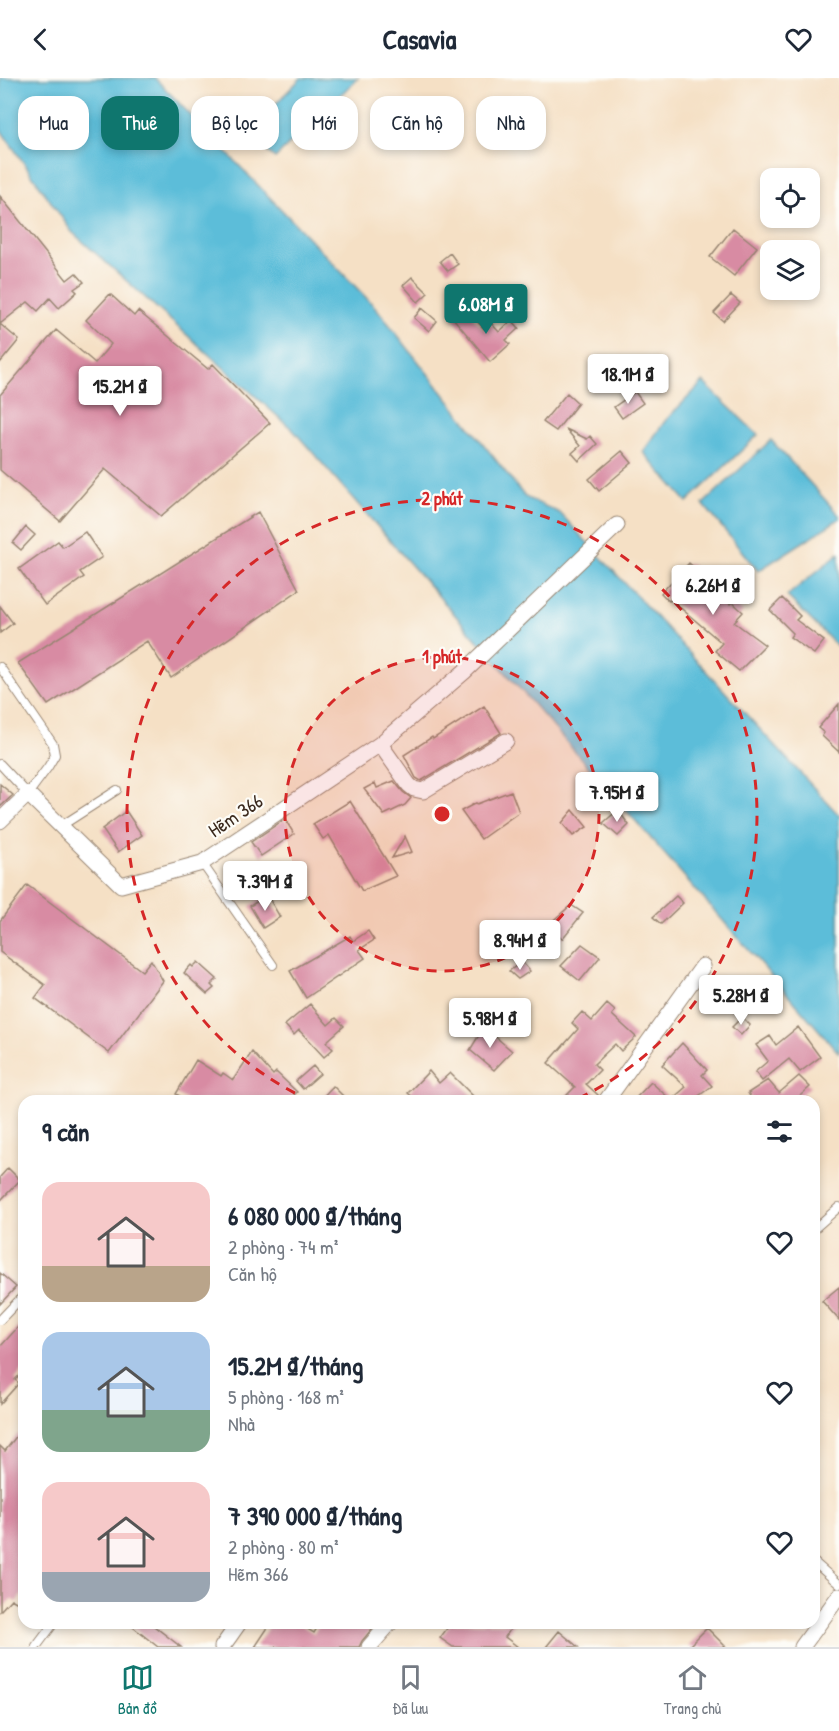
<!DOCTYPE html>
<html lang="vi">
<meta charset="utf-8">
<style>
body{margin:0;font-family:"Patrick Hand",sans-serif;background:#f2f2f3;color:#1f2937;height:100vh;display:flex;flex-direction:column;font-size:22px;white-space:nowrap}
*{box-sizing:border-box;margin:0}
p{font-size:20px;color:#747a83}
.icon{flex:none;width:33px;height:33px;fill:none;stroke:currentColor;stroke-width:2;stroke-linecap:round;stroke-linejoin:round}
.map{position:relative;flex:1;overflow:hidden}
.drawer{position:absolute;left:18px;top:1017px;width:802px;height:534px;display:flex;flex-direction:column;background:#fff;border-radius:18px;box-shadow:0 3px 9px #0003}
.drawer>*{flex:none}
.guide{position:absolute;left:18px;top:18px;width:804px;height:54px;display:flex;gap:12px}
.fabs{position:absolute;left:760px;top:90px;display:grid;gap:12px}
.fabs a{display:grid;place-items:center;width:60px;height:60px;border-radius:12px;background:#fff;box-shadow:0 3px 9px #0003;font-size:30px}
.price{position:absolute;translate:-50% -51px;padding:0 14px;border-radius:6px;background:#fff;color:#222;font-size:20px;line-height:39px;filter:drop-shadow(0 2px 3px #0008)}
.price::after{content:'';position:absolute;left:50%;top:36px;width:18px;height:14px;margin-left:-9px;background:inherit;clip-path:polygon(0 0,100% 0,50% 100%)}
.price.on{background:#0f766e;color:#fff}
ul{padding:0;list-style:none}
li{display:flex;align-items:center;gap:18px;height:150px;padding:0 24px}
li span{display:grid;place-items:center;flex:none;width:168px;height:120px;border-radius:18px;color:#555}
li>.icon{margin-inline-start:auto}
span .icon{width:72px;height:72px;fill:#fffc;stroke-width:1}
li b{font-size:26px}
h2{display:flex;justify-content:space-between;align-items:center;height:72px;padding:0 24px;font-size:26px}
.chip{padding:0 21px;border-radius:18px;background:#fff;box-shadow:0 3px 9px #0003;font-size:21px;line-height:54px}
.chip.on{background:#0f766e;color:#fff}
header{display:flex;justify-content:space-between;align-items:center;height:78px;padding:0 24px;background:#fff;font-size:27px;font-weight:700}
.tab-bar{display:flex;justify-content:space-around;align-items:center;height:84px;border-top:2px solid #e0e1e3;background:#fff;font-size:16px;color:#747a83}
.tab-bar a{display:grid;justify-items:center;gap:3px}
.tab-bar .on{color:#0f766e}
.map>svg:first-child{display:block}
</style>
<header><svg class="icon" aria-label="back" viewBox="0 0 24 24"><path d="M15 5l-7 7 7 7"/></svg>Casavia<svg class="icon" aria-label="heart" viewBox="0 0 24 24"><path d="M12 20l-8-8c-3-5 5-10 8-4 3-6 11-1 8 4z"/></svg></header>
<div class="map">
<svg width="839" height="1569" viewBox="0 0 839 1569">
<rect width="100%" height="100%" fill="#fdfcf7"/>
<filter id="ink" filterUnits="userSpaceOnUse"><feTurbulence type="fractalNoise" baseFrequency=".0167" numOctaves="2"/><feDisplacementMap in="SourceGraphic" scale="12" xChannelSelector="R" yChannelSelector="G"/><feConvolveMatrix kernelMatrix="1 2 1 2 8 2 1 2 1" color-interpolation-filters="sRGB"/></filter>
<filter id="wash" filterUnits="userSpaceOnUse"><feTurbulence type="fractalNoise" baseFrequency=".008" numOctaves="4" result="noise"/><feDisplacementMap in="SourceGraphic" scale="24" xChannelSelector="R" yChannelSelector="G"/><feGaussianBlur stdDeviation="1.35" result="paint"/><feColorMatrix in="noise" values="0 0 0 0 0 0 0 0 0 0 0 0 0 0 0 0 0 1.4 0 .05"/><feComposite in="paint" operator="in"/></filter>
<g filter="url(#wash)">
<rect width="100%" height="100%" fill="#f5e0c5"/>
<path fill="#5bbdd9" stroke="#4b747c" stroke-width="1.5" d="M0 0H155L377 231 525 419 560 435 839 737V975L293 352 72 154 0 51Z
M301 0H358L275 80 246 56Z
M703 304 758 357 687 424 643 374 665 343Z
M771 362 839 437V441L758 493 703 426Z
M839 475V570L787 518Z"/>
<g id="blocks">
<path fill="#d88ba3" d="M0 118 67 202 76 195 84 204 74 211 77 214 59 230 50 220 38 233 28 224 0 246 19 262 0 285Z
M733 150 757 169 734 198 710 179Z
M450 175 458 186 448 193 440 183Z
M412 199 428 215 418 224 403 207Z
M110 216 134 238 138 233 208 291 213 286 270 345 161 438 105 391 60 443 0 392V317L56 252 95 285 111 266 86 242Z
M731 217 740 225 723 243 714 235Z
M422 230 437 243 429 253 414 240Z
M465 230 484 251 491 245 499 254 512 242 519 250 506 262 510 266 490 284 453 240Z
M635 314 643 325 622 340 614 329Z
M567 315 578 325 556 353 543 344Z
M566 351 587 361 590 358 597 366 579 383 572 375 580 368Z
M622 373 632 385 599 413 589 401Z
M258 434 299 512 171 600 147 563 48 627 18 585Z
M26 449 35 457 21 472 13 465Z
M85 454 102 479 80 494 84 499 45 527 19 491 58 463 63 469Z
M689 485 698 493 697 495 730 526 732 524 743 534 734 544 765 567 739 593 715 573 722 565 671 522 669 523 661 515Z
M782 520 800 538 796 542 824 563 814 576 790 559 793 555 770 532Z
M0 528 13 545 0 555Z
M839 626V674L822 658 824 655 818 650Z
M484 628 501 655 421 703 416 700 404 677 432 659 433 661Z
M394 703 403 714 411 720 405 727 384 737 364 711 375 705 377 710Z
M0 706 13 717 0 729Z
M511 713 519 734 481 761 461 733 476 725 477 726Z
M350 723 396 798 362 813 329 757 323 761 313 746Z
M573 732 587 749 573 758 562 745Z
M618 732 629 747 618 758 603 745Z
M126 733 142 757 118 774 102 751Z
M285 741 294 756 261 778 251 764Z
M405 758 412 774 392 780Z
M27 807 142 893 151 882 163 903 109 975 35 920 45 907 0 874V843Z
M267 817 280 839 263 850 250 828Z
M676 818 683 825 661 846 653 839Z
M571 827 583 835 562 861 547 848Z
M368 853 374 862 359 872 365 880 306 920 290 893 350 858 353 863Z
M582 866 600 879 580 903 561 888Z
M198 884 217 901 211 907 214 910 207 916 184 895 191 887 193 889Z
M522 884 530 893 518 901 509 893Z
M310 926 328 947 336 940 344 948 326 964 333 971 324 979 299 952 294 957 285 947Z
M607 926 615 933 612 937 636 959 621 973 615 966 594 986 600 992 586 1006 598 1017 596 1023H561L575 1009 548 985 578 951 572 945 582 934 592 943Z
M742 939 750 947 741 957 732 949Z
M484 949 512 973 494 992 470 972Z
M798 949 820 979 800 994 789 981 762 1003 755 994 768 983 756 967 770 958 776 967Z
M682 965 707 992 702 997 712 1008 692 1023H633L651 1004 671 1022 686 1009 662 987Z
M252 974 273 997 276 994 297 1014 288 1023H188L176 1016 196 982 221 998 223 995 233 1002Z
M313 988 320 996 303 1011 296 1003Z
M429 993 439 1005 450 995 478 1023H417L408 1015Z
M799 998 810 1009 794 1023H753L748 1015 768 1002 779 1015Z
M333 1008 348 1023H319Z
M8 1090 20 1102 0 1123V1099Z
M0 1195 16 1209 0 1226Z
M839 1209V1242L822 1223Z
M18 1249 24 1254V1292L15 1302 19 1305 0 1326V1269Z
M18 1356 24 1361V1515L16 1524 11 1521 0 1533V1368L5 1373Z
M128 1545H150L181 1569H158Z
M271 1545H298L314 1555 320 1545H377L362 1563 359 1569H255Z
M451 1545H515L505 1559 518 1569H453L440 1560Z
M707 1550 726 1569H688Z
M559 1553 578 1569H546Z"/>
</g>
</g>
<g filter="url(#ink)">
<use href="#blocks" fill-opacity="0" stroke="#988572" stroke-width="1.5"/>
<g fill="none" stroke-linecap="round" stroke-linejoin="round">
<g stroke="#988572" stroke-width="10">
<path id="lane" d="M0 589 53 666 55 677 48 689 28 716 0 686
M61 748 117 712
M202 785 273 887
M814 1151 839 1129
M0 1242 24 1217
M814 1484 839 1506
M36 1569 54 1545"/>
</g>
<g stroke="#988572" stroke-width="17">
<path id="street" d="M380 666 409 707 414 711 423 713 506 663
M0 743 28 716 121 807 202 785 380 666 464 594 617 447
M606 1023 703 888
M222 1569 239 1545
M369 1569 390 1545
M802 1569 839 1518"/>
</g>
<use href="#lane" stroke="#fff" stroke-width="8"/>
<use href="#street" stroke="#fff" stroke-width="15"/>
</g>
</g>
<circle cx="442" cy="736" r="157" fill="#d62828" fill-opacity=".12"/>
<g fill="none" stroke="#d62828" stroke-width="3" stroke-dasharray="10 8">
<circle cx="442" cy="736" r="157"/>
<path d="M311 1023A315 315 0 1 1 573 1023"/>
</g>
<g text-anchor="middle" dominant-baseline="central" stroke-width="4.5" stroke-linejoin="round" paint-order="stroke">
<g font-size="20" fill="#3b2a1e" stroke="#fdfcf7">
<text transform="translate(235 737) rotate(-34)">Hẽm 366</text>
</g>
</g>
<circle cx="442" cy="736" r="9" fill="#d62828" stroke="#fdfcf7" stroke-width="3"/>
<g font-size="18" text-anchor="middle" font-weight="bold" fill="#d62828" stroke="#fdfcf7" stroke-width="4.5" stroke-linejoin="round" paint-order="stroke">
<text x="442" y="427">2 phút</text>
<text x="442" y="585">1 phút</text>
</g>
</svg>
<div class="fabs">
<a><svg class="icon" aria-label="locate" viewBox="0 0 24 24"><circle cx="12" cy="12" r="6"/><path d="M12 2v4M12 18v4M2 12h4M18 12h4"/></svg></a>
<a><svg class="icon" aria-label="layers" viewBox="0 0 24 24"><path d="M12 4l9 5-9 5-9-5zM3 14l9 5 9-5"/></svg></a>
</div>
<b class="price on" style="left:486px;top:257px">6.08M ₫</b>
<b class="price" style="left:628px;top:327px">18.1M ₫</b>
<b class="price" style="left:120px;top:339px">15.2M ₫</b>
<b class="price" style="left:713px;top:538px">6.26M ₫</b>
<b class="price" style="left:617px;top:745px">7.95M ₫</b>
<b class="price" style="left:265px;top:834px">7.39M ₫</b>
<b class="price" style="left:520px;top:893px">8.94M ₫</b>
<b class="price" style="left:741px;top:948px">5.28M ₫</b>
<b class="price" style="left:490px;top:971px">5.98M ₫</b>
<div class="guide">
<a class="chip">Mua</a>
<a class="chip on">Thuê</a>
<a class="chip">Bộ lọc</a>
<a class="chip">Mới</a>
<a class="chip">Căn hộ</a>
<a class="chip">Nhà</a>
</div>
<section class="drawer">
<h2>9 căn<svg class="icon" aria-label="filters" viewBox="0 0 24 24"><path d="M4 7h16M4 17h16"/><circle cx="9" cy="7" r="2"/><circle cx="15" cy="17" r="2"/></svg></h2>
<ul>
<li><span style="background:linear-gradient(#f6c9c9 70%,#b9a48a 0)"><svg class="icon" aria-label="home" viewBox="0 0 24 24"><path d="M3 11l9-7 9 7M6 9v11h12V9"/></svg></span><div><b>6 080 000 ₫/tháng</b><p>2 phòng · 74 m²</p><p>Căn hộ</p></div><svg class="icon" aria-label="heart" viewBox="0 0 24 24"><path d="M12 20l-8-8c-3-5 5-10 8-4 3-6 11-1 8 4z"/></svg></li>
<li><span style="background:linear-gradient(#a9c7e8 65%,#7fa58c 0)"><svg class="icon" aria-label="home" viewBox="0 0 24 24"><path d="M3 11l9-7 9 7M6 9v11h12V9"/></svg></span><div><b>15.2M ₫/tháng</b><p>5 phòng · 168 m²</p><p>Nhà</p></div><svg class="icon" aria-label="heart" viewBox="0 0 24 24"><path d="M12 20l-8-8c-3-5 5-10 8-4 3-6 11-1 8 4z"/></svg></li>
<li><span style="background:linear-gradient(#f6c9c9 75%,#9aa5b1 0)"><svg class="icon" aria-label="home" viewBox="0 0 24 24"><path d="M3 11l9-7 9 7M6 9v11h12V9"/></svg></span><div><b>7 390 000 ₫/tháng</b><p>2 phòng · 80 m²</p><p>Hẽm 366</p></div><svg class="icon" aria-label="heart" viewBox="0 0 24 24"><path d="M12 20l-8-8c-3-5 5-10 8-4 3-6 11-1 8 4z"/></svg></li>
</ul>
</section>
</div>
<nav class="tab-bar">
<a class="on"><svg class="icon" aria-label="map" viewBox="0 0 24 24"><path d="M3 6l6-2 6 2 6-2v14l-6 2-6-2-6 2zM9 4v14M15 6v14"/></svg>Bản đồ</a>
<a><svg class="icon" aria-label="saved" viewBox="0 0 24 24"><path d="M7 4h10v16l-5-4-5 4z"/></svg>Đã lưu</a>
<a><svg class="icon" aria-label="home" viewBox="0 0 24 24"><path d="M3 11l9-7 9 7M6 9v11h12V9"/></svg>Trang chủ</a>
</nav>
